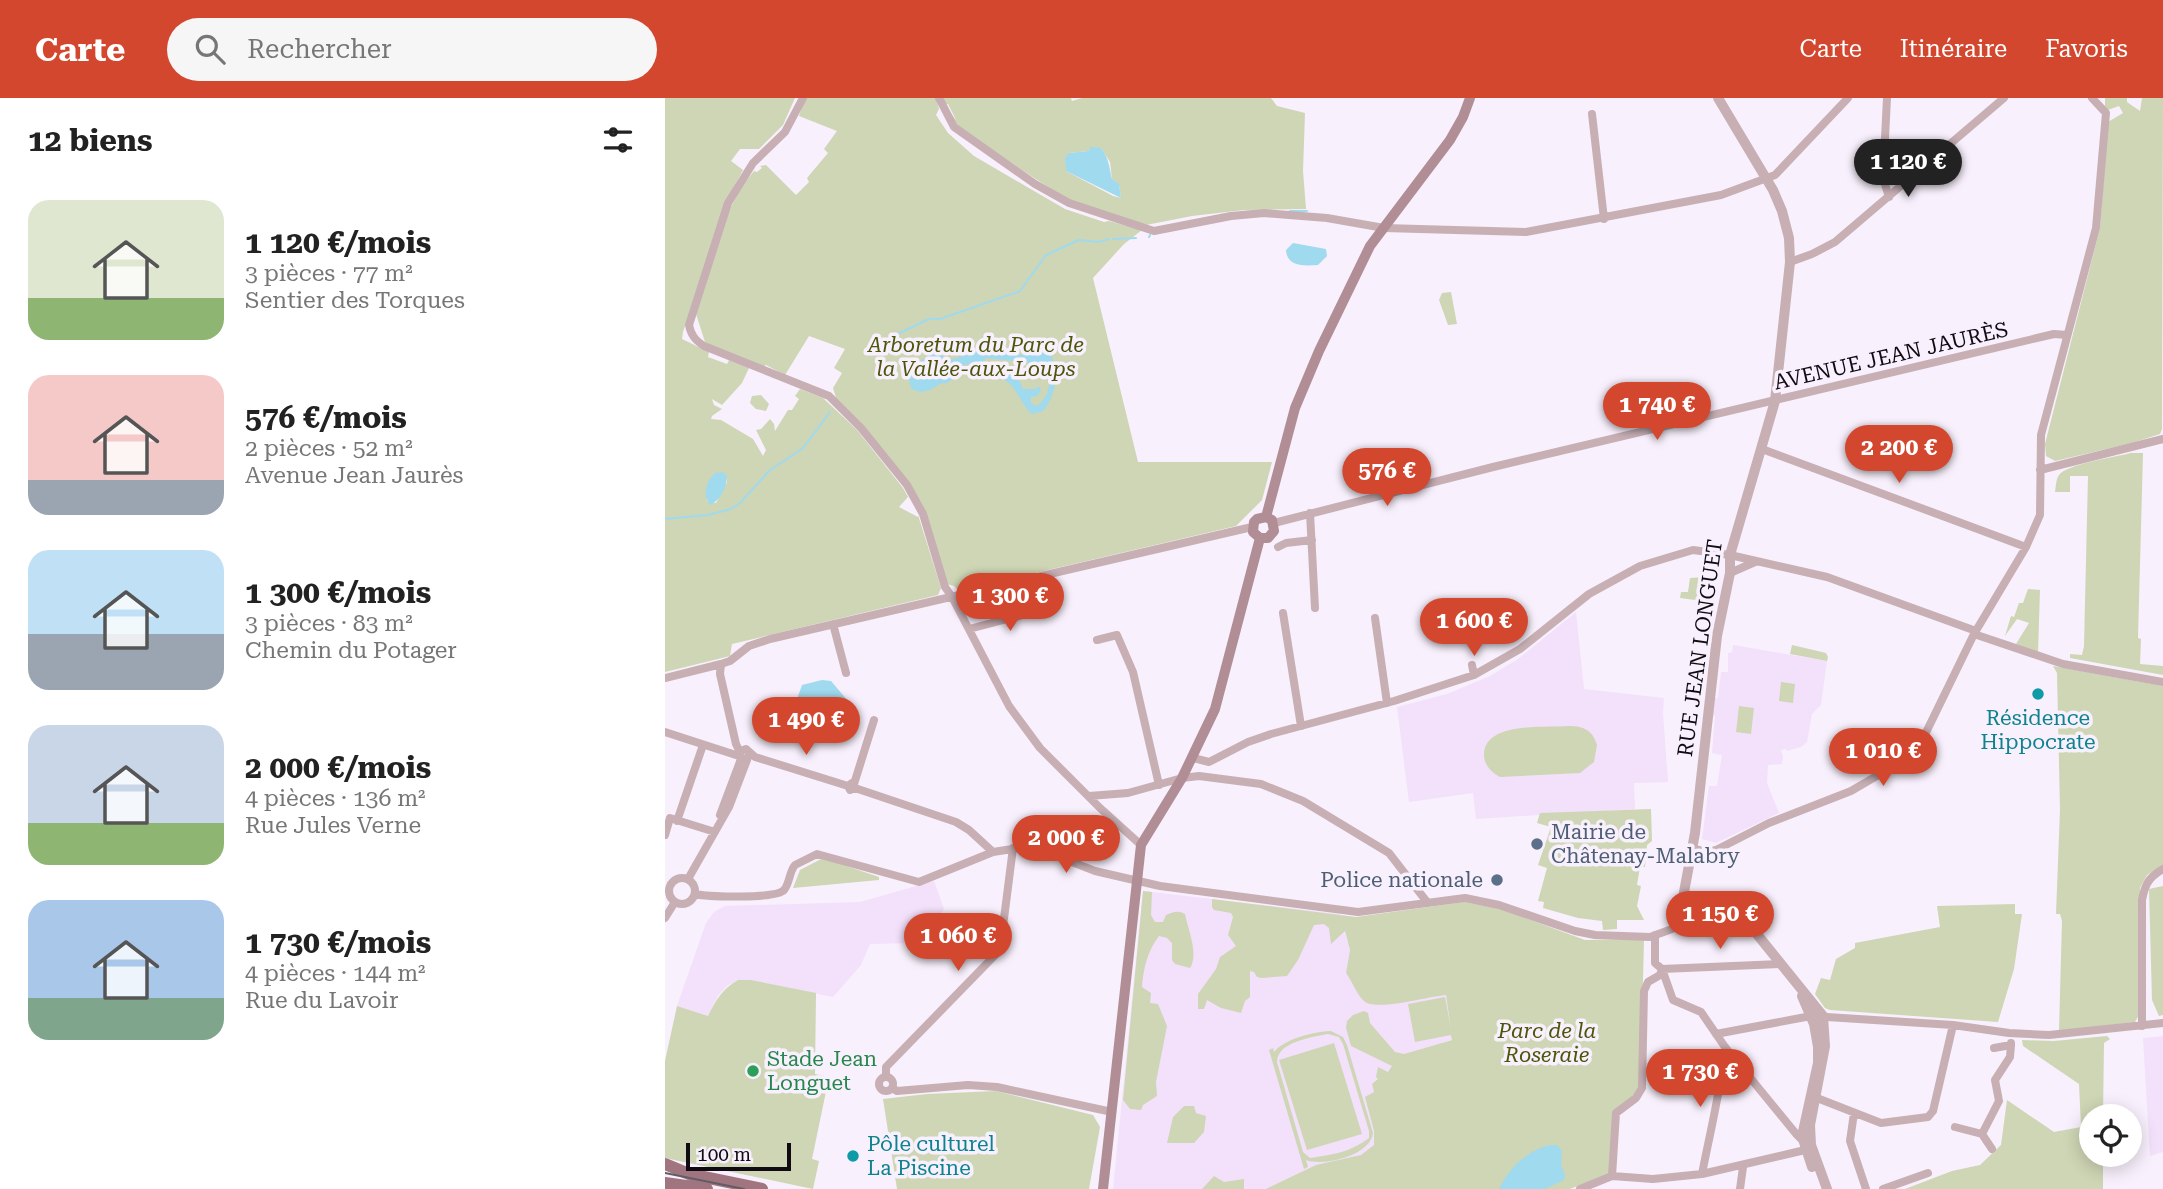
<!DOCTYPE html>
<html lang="fr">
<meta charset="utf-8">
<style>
body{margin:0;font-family:"Roboto Serif",serif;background:#f6f6f6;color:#222;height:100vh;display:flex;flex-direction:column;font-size:26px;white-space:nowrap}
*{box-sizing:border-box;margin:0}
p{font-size:23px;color:#767676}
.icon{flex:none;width:38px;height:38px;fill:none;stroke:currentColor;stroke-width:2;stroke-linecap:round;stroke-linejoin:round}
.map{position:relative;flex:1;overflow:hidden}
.side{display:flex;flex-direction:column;background:#fff;width:665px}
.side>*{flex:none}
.fabs{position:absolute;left:1414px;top:1006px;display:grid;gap:14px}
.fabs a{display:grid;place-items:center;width:63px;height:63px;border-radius:50%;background:#fff;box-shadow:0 4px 18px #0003;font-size:35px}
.scale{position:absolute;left:21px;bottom:18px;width:105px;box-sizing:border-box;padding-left:7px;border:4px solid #100b12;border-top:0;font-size:19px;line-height:24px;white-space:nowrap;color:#100b12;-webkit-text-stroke:5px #f8f0fc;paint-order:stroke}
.price{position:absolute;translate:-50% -60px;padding:0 16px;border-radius:24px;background:#d3472f;color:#fff;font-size:23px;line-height:46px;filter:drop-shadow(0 2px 4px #0008)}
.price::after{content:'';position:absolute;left:50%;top:42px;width:21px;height:16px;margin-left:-10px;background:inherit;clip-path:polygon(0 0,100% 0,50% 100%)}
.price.on{background:#222;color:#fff}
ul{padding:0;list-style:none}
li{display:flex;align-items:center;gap:21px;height:175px;padding:0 28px}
li span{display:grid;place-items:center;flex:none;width:196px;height:140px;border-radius:21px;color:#555}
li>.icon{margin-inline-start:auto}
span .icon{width:84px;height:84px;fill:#fffc;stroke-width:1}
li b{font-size:30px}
h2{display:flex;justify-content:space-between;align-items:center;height:84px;padding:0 28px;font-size:30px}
header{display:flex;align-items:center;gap:42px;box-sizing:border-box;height:98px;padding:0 35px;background:#d3472f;color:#fff}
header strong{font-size:33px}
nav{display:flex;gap:38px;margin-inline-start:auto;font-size:24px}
.search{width:490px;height:63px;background:#f6f6f6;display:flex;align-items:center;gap:18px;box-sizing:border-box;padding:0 24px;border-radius:38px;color:#767676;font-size:26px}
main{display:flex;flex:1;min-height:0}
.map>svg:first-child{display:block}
</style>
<header>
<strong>Carte</strong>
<div class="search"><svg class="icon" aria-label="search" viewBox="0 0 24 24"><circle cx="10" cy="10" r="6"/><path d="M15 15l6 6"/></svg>Rechercher</div>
<nav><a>Carte</a><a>Itinéraire</a><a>Favoris</a></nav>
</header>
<main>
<section class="side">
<h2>12 biens<svg class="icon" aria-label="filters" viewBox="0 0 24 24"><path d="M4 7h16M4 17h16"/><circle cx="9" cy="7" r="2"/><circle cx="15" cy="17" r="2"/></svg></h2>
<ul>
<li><span style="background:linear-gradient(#dfe7d0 70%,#8fb573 0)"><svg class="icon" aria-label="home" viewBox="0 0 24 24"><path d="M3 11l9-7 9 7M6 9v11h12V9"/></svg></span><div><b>1 120 €/mois</b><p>3 pièces · 77 m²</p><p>Sentier des Torques</p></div></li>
<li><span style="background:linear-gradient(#f6c9c9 75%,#9aa5b1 0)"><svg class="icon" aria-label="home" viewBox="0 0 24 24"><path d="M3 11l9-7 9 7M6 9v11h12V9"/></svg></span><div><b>576 €/mois</b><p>2 pièces · 52 m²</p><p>Avenue Jean Jaurès</p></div></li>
<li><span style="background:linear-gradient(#bfe0f5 60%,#9aa5b1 0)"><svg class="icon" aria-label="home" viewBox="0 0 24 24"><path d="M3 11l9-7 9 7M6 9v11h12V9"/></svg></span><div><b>1 300 €/mois</b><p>3 pièces · 83 m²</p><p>Chemin du Potager</p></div></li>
<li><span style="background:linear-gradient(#c9d6e8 70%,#8fb573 0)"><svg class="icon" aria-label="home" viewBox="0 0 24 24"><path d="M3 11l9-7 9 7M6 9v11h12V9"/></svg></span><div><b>2 000 €/mois</b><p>4 pièces · 136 m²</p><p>Rue Jules Verne</p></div></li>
<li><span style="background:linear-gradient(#a9c7e8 70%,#7fa58c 0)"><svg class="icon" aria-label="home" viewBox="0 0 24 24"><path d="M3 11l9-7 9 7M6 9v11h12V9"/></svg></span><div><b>1 730 €/mois</b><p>4 pièces · 144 m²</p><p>Rue du Lavoir</p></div></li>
</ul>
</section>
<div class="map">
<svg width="1498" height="1091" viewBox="0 0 1498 1091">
<rect width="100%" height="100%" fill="#f8f0fc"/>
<path fill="#f3e0fb" d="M911 514 919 591 999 600 998 615 1003 684 969 685 970 711 811 721 808 695 744 704 732 609 782 596 825 578 853 561Z
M1068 547 1162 563 1156 607 1147 616 1142 644 1136 649 1122 653 1121 651 1116 652 1118 659 1117 666 1103 667 1102 685 1114 715 1051 745 1037 741 1044 688H1052L1057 657 1047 655 1050 618 1045 617 1048 600H1053L1056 574H1063V555L1067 554Z
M269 783 279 811 268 828 249 845 205 846 196 867 168 899 86 882H73L62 888 53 898 43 918 12 908 41 825 49 814 60 808 195 804Z
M478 793 675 816 685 852 681 875 708 907 781 896 789 941 733 958 721 1037 710 1091H448Z
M1498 938V1054L1485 1058 1478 940Z"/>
<path fill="#ced6b5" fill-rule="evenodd" d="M0 0H130L118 27 94 51H75L66 63 78 72 64 98 18 234 17 241 44 254 43 259 62 266 64 262 84 270 77 285 57 307 47 301 49 307 57 311 47 318 46 321 56 322 88 341 98 358 101 352 91 332 96 331 105 321 109 326 110 333 123 312H127L134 301 130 298 135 291 158 300 192 332 238 390 243 399 234 409 253 419V417L276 490 273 497 67 546 65 558 0 574ZM62 378V384L51 405 42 403V387Z
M140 0H271L274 11 271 17 283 35 309 58 400 111 439 124 444 123 477 132 459 146 428 180 473 364H607L597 402 571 428 294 493 289 488 282 486 263 420 201 331 172 303 168 290 177 275 169 270 180 251 144 238 120 277 101 267 97 270 41 247 31 216C49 168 54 113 89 73L92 74 97 70 95 68 101 67 131 97 144 84 142 80 163 55 159 51 172 33 134 18Z
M276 0H406L407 3 417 0H606L612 8 640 15 638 73 641 111 579 112 527 118 481 127 403 102 290 28 286 19 287 17 291 22 283 6 279 7ZM426 50H436L445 64 447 81 454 87 456 100 448 98 401 73 404 55 423 53Z
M1440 0H1462V4L1475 13 1477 0H1498L1497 331 1495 336 1467 345 1390 363 1381 358 1380 346 1435 130 1443 24 1458 15 1454 8 1440 13Z
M786 194 792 226 783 227 774 202 777 195Z
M96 297 104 306 101 313 91 311 85 305 87 298Z
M1466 355H1478L1473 540 1476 541 1475 566 1498 568V577L1405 560V556L1417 557 1419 548 1423 378H1405V394H1390C1391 388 1391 381 1394 377 1402 366 1451 359 1466 355Z
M1042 479 1038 503 1015 500 1016 494H1023L1025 480Z
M1363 491 1375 492 1373 555 1351 546 1364 525 1352 521 1340 538 1346 518 1349 519 1354 505H1358Z
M1127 547 1161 555 1163 559 1162 563 1125 556Z
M1388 568 1498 588V767L1482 777 1475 790 1474 917 1470 924 1394 933 1397 823 1395 816H1391L1395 712 1392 575Z
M1116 584 1130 586 1128 605 1114 603Z
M1074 608 1089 610 1086 636 1071 634Z
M904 628C918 628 928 632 932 647L929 664 915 675 835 679C826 674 820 668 819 658 818 623 880 630 904 628Z
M986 711 987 743 982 747 980 769H975L972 787 976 788 972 808 979 822H952V831L938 832 937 823 913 820 878 810 879 804 873 803 882 770 873 767 886 729 872 725 875 715Z
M158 760 214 779V782L128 790 135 772Z
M1498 788V917L1494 918 1487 902 1484 791Z
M478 793 487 794 486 817 490 824H498L501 817C508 814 513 812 520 816 523 832 534 856 525 870L510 866 507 862V845L502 840 494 838C483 852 478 871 477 889L486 895 485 905 493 906 502 928 491 984 492 998 478 1007 476 1012 465 1011 458 1002Z
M547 801 691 819 799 804 836 811 920 842 979 841 976 964C970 978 979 985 970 996 965 1004 954 1006 948 1014L945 1075 905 1091H601L651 1067 696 1057 709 1047V1033L700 999 709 994 707 986 713 981 711 979 713 969 723 974 727 968 686 948 681 930 682 923 688 917 699 913 703 915 705 925 730 954 739 956 787 942 786 937 750 944 743 906 780 899 786 931 781 897C765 898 710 914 699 903 692 897 687 883 681 875L685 852 680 833 666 846 664 830 659 826 649 827 633 862 622 878 596 880 592 879 589 874 585 873V899L580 903 576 915 556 910 542 902 539 911H533V896L551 871 555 859 571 848 563 837 568 819 566 815 549 812 547 809Z
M1350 806V816H1357L1349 871 1333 924 1165 912 1160 910 1150 896 1156 880 1165 882 1171 861 1190 850V845L1275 829 1272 808Z
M73 882H86L151 895 150 976 164 979 147 1061 154 1063 148 1091 0 1060V963L12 908 43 918C51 902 57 891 73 882Z
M666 933 678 939 682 947 708 1035C706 1057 659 1069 641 1062L643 1069 639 1071 604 952 608 950 609 954C621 940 648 934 666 933ZM663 936 674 939 678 946 704 1033V1040C686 1054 667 1057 645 1060L638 1054 612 964C612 944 647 939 663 936Z
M1442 938 1445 941 1439 945 1438 1018H1426V1057H1438V1091H1240L1287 1073 1315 1067 1336 1047 1342 1002 1389 1034 1416 1029 1414 986 1358 948 1357 942 1389 943Z
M669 945 697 1036 642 1052 614 962Z
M331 993 428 1017 435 1029 424 1091H232L218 1001 262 996Z
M519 1008H529L531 1015 541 1018 539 1034 529 1045H502L508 1019Z
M549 1078 559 1084 579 1081V1091H537Z"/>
<path fill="#a0daee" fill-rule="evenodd" d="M426 49 436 50C444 60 444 69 447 81L454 86 456 100 401 73 400 60 404 55 423 53Z
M628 145 661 151 662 158 653 167C639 168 622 169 621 152Z
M328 248 355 257 382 254 385 255C395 274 391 297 378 313L367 316C358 308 354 297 347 288 338 278 314 268 301 266 294 270 291 278 285 283 278 288 280 283 273 287 264 293 256 297 246 290L243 277 237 275 269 254 285 262ZM320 260 375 266 385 284 382 296 375 306 370 308 366 305V299L372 298 376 293 374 288 371 291H358C354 277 340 270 325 271L320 266Z
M57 374 62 378C62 389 55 403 45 407 37 396 41 384 50 375Z
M157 582 166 583 189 610 190 621 180 629 159 627 134 618 138 607 131 604 137 587Z
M885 1047H892L897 1053 896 1067 900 1077 899 1082 880 1091H834C844 1070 861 1053 885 1047Z"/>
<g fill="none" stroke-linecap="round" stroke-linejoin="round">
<path stroke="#a0daee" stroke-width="2" d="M625 113H642
M484 139 485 137
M448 141 471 140
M222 241 264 221H275L355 193 381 157 414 142 433 144 444 141
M0 421 43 417 66 411 75 405 104 373 138 350 165 314"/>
<path stroke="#c7afb4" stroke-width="8" d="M138 0 120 34 88 65 63 105 24 227C26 237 30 242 39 248L164 298 196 330 242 387 258 416 280 489 287 499 344 608 375 650 435 710 476 747
M274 0 289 29 370 86 404 105 489 133 566 118 599 115 662 120 719 130 861 134 1056 97 1110 77 1183 0
M1222 0 1218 80 1224 99
M927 16 939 121
M1125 164 1147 156 1170 144 1339 0
M1097 351 1361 449
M1375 372 1498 341
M645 415 650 510
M609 425 828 369 1389 236 1402 237
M613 449 621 445 647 442
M1065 475 1090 464
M618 515 636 628
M710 520 722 605
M168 526 181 575
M304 531 373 513
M1309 536 1398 566 1498 584
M432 542 452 537 468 574 494 687
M56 566 55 576 71 646 75 654
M807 567 809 577
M0 580 56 566 65 563 84 548 105 541 587 429
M0 634 74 658
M85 656 81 662 74 658 76 653 81 651 90 659 183 688 187 685
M528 660 544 664 583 644 606 636 729 603 809 577 855 551 924 496 975 468 1028 452 1065 457 1162 479 1311 533
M189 686 209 622
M183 688 185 692 190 690 291 724 304 732 328 754
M424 698 463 695 517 680 534 678 596 686 638 703 724 755 762 804
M55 717 76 661
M12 723 38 647
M0 737 5 720 50 734
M1027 750 1042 754 1051 752 1104 725 1186 693 1251 655 1309 536 1361 449 1375 417 1376 337 1431 130 1441 15 1427 0
M4 793a13 13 0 1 1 26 0a13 13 0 1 1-26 0Z
M23 781 64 709 82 662
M30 796C43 799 111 801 119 792 125 785 124 774 130 767L152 756 254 784 328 754 360 749 374 751 430 773 495 788 693 814 800 800 834 807 910 833 930 837 985 839 1007 831 1015 823
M0 820 10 804
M997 871 1116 866
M1477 928V802C1480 786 1484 779 1498 771
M1051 936 1146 918 1288 927 1344 935 1384 937 1498 925
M1329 950 1346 947V945
M214 986a7 7 0 1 1 14 0a7 7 0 1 1-14 0Z
M221 979V969L335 852 348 750
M227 990 232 993 303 987 332 989 447 1014
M1152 1000 1216 1025 1263 1019 1268 1013 1288 927
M1189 1015 1185 1043 1201 1091
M1290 1029 1317 1036 1334 1003 1330 982 1345 959 1346 947
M1317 1036 1327 1051
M1037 1076C1045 1034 1056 992 1060 949
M947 1078 951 1015 971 1000 977 990 979 893 983 884 995 877 997 871
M915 1091 947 1078 988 1081 1037 1076 1140 1052 1146 1047 1138 1043 1132 1037 1060 949 1036 914 1008 902 997 871 990 865V837
M1075 1091 1078 1069
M1218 1091 1263 1075"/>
<path stroke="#c7afb4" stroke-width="10" d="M1053 0 1108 92 1117 113 1124 140 1125 164 1110 303 1065 457V475L1052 538 1030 735 1014 821 1017 825C1040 829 1065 816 1087 830L1158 918 1160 948 1145 1027 1146 1047 1162 1091
M1137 898 1149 926 1153 949V965L1137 1038 1147 1069"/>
<path stroke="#b18d95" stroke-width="10" d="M601 419 630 310 654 253 705 148 785 42 798 19 805 0
M595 440H603L609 433 607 422 601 419
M595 440 588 434 589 424 592 421 601 419
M438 1091 476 747 517 680 550 611 595 440"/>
<path stroke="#a0757f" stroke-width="12" d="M0 1066 24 1076 97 1091
M0 1085 42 1091"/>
<path stroke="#625c65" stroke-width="2" d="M0 1075 79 1091"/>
</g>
<g fill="#0f9aa8" stroke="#f8f0fc" stroke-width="2.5">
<circle cx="1373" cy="596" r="7"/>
<circle cx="188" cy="1058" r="7"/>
</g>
<g fill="#5c6f8a" stroke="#f8f0fc" stroke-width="2.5">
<circle cx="872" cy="746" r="7"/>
<circle cx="832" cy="782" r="7"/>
</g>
<circle fill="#2e9e5b" stroke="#f8f0fc" stroke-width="2.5" cx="88" cy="973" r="7"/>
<g text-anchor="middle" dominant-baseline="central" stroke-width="7" stroke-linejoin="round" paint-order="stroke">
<g font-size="21" font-style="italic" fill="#4b5609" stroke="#f8f0fc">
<text x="311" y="247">Arboretum du Parc de<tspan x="311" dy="24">la Vallée-aux-Loups</tspan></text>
<text x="882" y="933">Parc de la<tspan x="882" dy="24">Roseraie</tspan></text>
</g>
<g font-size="21" fill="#100b12" stroke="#f8f0fc">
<text transform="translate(1226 258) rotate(-13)">AVENUE JEAN JAURÈS</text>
<text transform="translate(1035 550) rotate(-82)">RUE JEAN LONGUET</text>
</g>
<g font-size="21" fill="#0d838f" stroke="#f8f0fc">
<text x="1373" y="620">Résidence<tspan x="1373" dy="24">Hippocrate</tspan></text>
<text x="202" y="1046" text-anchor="start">Pôle culturel<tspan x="202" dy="24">La Piscine</tspan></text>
</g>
<g font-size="21" fill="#4e5e75" stroke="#f8f0fc" text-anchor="start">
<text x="886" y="734">Mairie de<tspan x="886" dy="24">Châtenay-Malabry</tspan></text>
<text x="818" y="782" text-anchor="end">Police nationale</text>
</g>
<g font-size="21" fill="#27864d" stroke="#f8f0fc" text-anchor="start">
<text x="102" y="961">Stade Jean<tspan x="102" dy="24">Longuet</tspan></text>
</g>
</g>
</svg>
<div class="fabs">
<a><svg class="icon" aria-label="locate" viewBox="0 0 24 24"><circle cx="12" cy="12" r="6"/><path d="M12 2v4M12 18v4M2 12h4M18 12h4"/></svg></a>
</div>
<div class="scale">100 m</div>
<b class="price on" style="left:1243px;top:101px">1 120 €</b>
<b class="price" style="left:992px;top:344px">1 740 €</b>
<b class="price" style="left:1234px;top:387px">2 200 €</b>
<b class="price" style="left:722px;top:410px">576 €</b>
<b class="price" style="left:345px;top:535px">1 300 €</b>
<b class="price" style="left:809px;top:560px">1 600 €</b>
<b class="price" style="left:141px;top:659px">1 490 €</b>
<b class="price" style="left:1218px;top:690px">1 010 €</b>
<b class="price" style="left:401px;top:777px">2 000 €</b>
<b class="price" style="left:1055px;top:853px">1 150 €</b>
<b class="price" style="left:293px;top:875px">1 060 €</b>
<b class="price" style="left:1035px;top:1011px">1 730 €</b>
</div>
</main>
